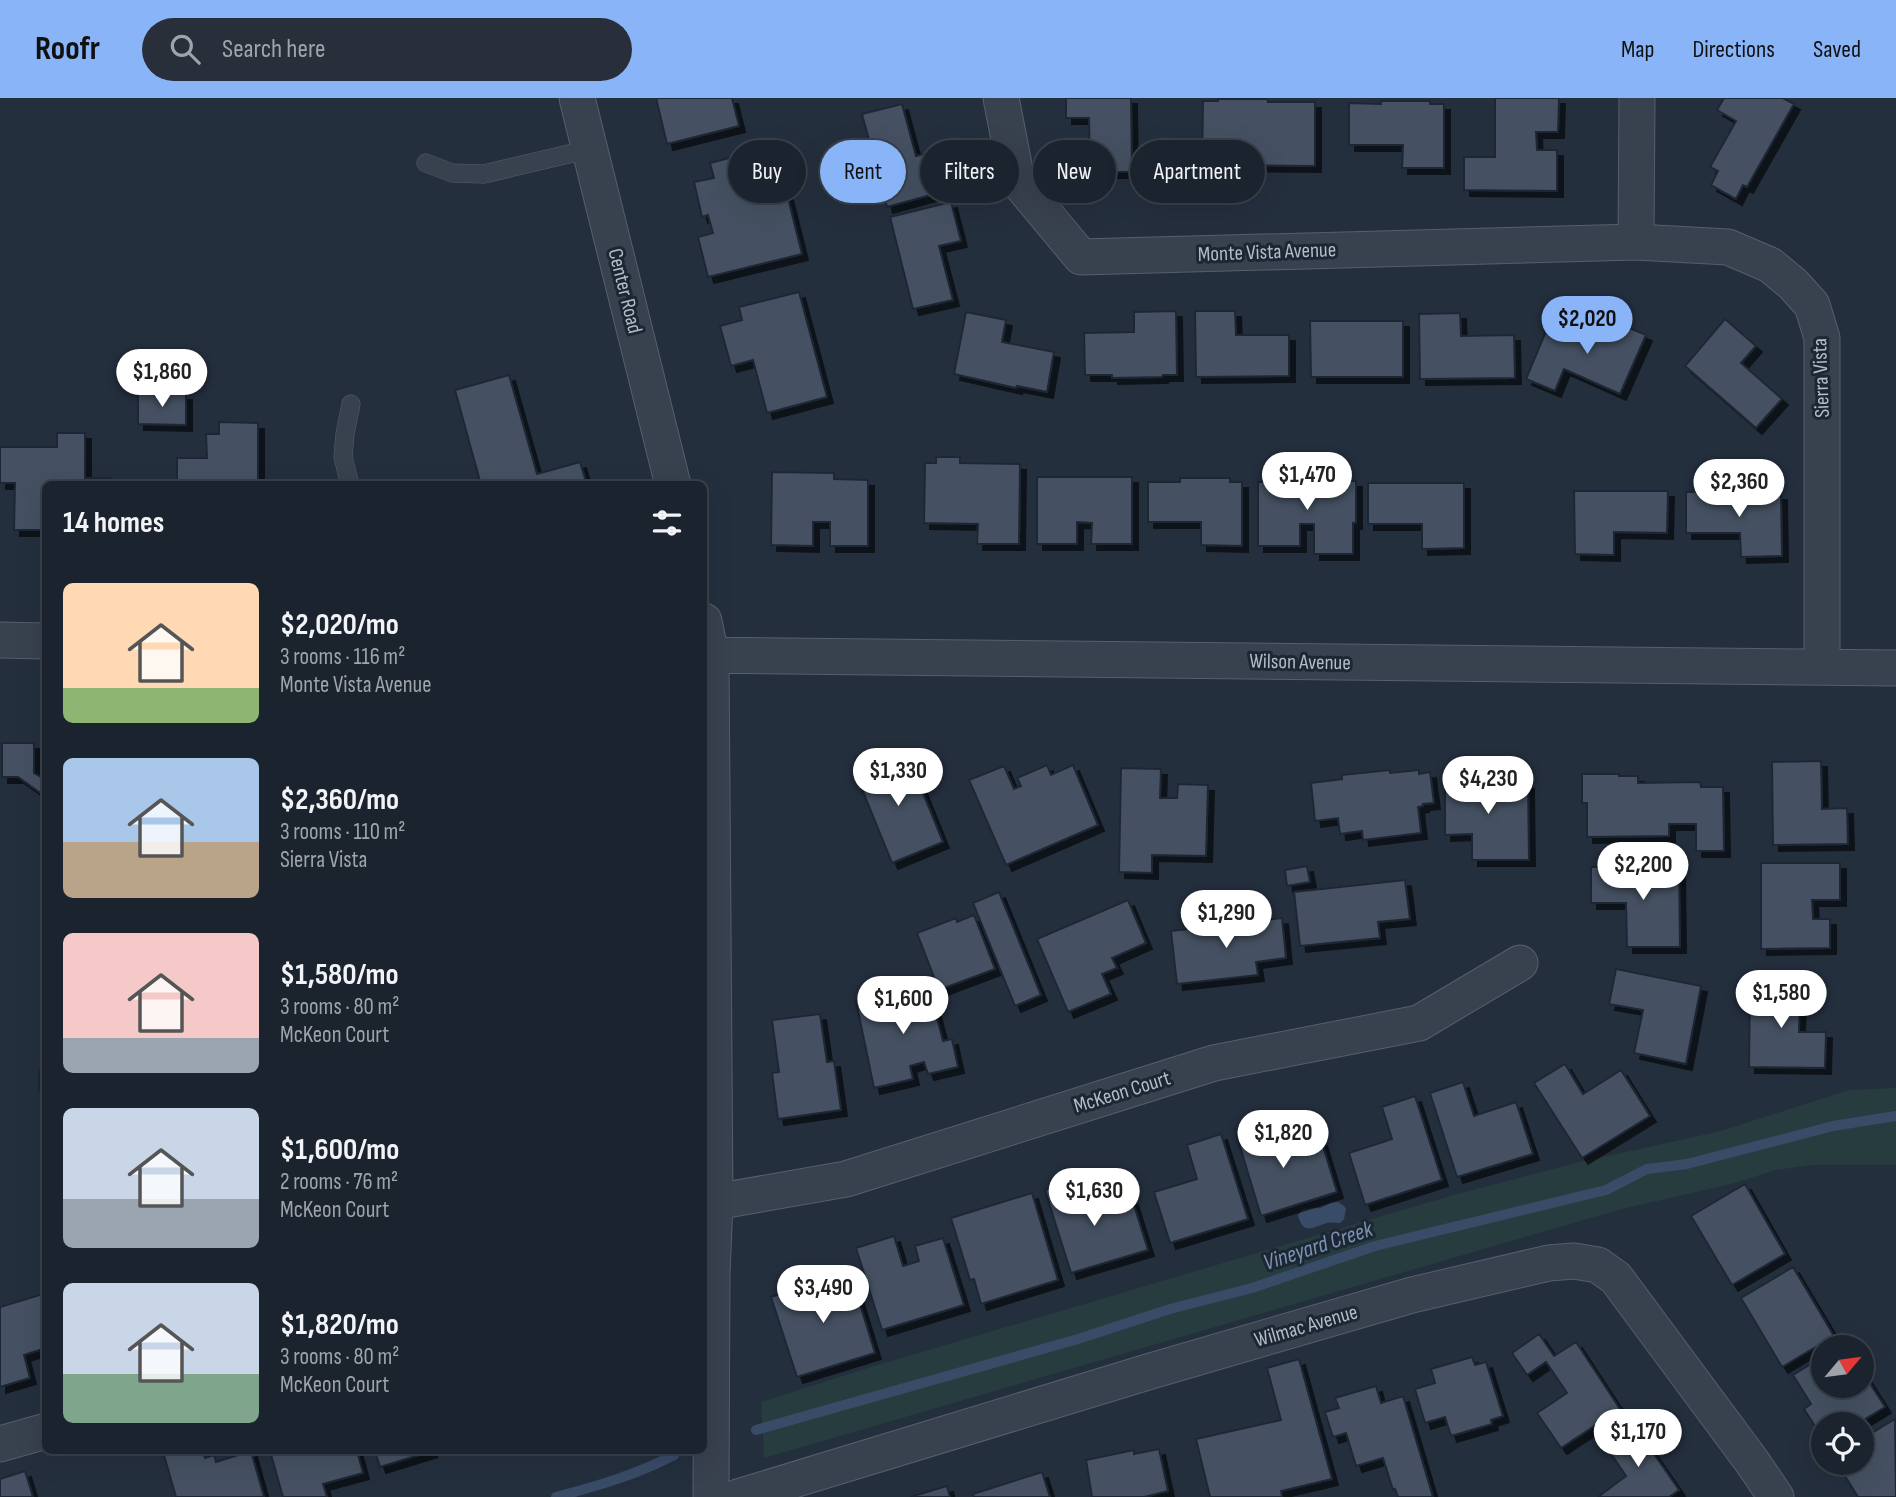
<!DOCTYPE html>
<meta charset="utf-8">
<style>
body{margin:0;font-family:"Sofia Sans Condensed",sans-serif;background:#282f3a;color:#f1f3f6;height:100vh;display:flex;flex-direction:column;font-size:26px;white-space:nowrap}
*{box-sizing:border-box;margin:0}
p{font-size:23px;color:#a0a4aa}
.icon{flex:none;width:38px;height:38px;fill:none;stroke:currentColor;stroke-width:2;stroke-linecap:round;stroke-linejoin:round}
.map{position:relative;flex:1;overflow:hidden}
.details{position:absolute;left:42px;top:383px;width:665px;height:973px;display:flex;flex-direction:column;background:#1b232e;border-radius:10px;box-shadow:0 7px 28px #0002,0 0 0 2px #39404a}
.details>*{flex:none}
.banner{position:absolute;left:728px;top:42px;width:665px;height:63px;display:flex;gap:14px}
.needle{width:46px;rotate:61deg}
.fabs{position:absolute;left:1811px;top:1237px;display:grid;gap:14px}
.fabs a{display:grid;place-items:center;width:63px;height:63px;border-radius:50%;background:#1b232e;box-shadow:0 7px 28px #0002,0 0 0 2px #39404a;font-size:35px}
.price{position:absolute;translate:-50% -60px;padding:0 16px;border-radius:24px;background:#fff;color:#222;font-size:23px;line-height:46px;filter:drop-shadow(0 2px 4px #0008)}
.price::after{content:'';position:absolute;left:50%;top:42px;width:21px;height:16px;margin-left:-10px;background:inherit;clip-path:polygon(0 0,100% 0,50% 100%)}
.price.active{background:#8ab4f8;color:#111}
ul{padding:0;list-style:none}
li{display:flex;align-items:center;gap:21px;height:175px;padding:0 21px}
li span{display:grid;place-items:center;flex:none;width:196px;height:140px;border-radius:10px;color:#555}
li>.icon{margin-inline-start:auto}
span .icon{width:84px;height:84px;fill:#fffc;stroke-width:1}
li b{font-size:30px}
h2{display:flex;justify-content:space-between;align-items:center;height:84px;padding:0 21px;font-size:30px}
.tag{padding:0 24px;border-radius:32px;background:#1b232e;box-shadow:0 7px 28px #0002,0 0 0 2px #39404a;font-size:24px;line-height:63px}
.tag.active{background:#8ab4f8;color:#111}
header{display:flex;align-items:center;gap:42px;box-sizing:border-box;height:98px;padding:0 35px;background:#8ab4f8;color:#111}
header strong{font-size:33px}
nav{display:flex;gap:38px;margin-inline-start:auto;font-size:24px}
.search{width:490px;height:63px;background:#282f3a;display:flex;align-items:center;gap:18px;box-sizing:border-box;padding:0 24px;border-radius:38px;color:#a0a4aa;font-size:26px}
.map>svg:first-child{display:block}
</style>
<header>
<strong>Roofr</strong>
<div class="search"><svg class="icon" aria-label="search" viewBox="0 0 24 24"><circle cx="10" cy="10" r="6"/><path d="M15 15l6 6"/></svg>Search here</div>
<nav><a>Map</a><a>Directions</a><a>Saved</a></nav>
</header>
<div class="map">
<svg width="1896" height="1399" viewBox="0 0 1896 1399">
<defs>
<filter id="shadow"><feDropShadow dx="6" dy="6" stdDeviation="0" flood-color="#0009"/></filter>
</defs>
<rect width="100%" height="100%" fill="#242f3e"/>
<path fill="#263c3f" d="M1896 990V1067H1811L1776 1072 1731 1086 1618 1112 764 1360 761 1304 871 1269 1450 1098 1576 1065 1721 1033 1849 992Z"/>
<path fill="#394c67" d="M1338 1104 1344 1108 1346 1111 1344 1121 1340 1125C1335 1125 1331 1124 1327 1125 1315 1128 1303 1139 1298 1117L1303 1111 1320 1110 1331 1105Z"/>
<g fill="none" stroke-linecap="round" stroke-linejoin="round">
<path stroke="#394c67" stroke-width="10" d="M756 1332 1078 1241 1170 1211 1252 1190 1375 1148 1606 1092 1647 1071 1687 1066 1833 1028 1896 1018
M556 1399C597 1388 636 1377 674 1357"/>
</g>
<path fill="#455162" stroke="#1f2835" stroke-width="2" filter="url(#shadow)" d="M656 0H732L739 28 667 46Z
M1066 0H1131L1132 74H1090L1089 20H1066Z
M1495 0H1559L1558 34H1536L1537 52H1557V93L1464 92V59H1495Z
M1724 0H1783L1794 6 1747 89 1743 87 1736 101 1711 87 1718 73 1710 69 1736 23 1717 12Z
M1218 1H1267L1268 4H1315V68L1202 67 1203 3H1218Z
M1381 3H1430V6H1444V70H1402L1403 47H1349V5L1381 6Z
M902 6 916 58 938 52 949 92 887 109 862 16Z
M777 56 802 156 708 179 698 139 713 135 708 117 702 119 694 84 714 80 710 65 737 58 739 65Z
M951 104 961 143 939 148 953 202 913 211 890 119Z
M799 194 827 299 767 315 753 262 731 268 720 228 742 222 739 209Z
M1176 213 1177 277H1163L1162 279 1112 280V277H1085L1084 235 1134 234V214Z
M1195 213H1235L1236 237H1289V278L1196 279Z
M966 214 1006 222 1002 244 1054 254 1047 294 1017 288 1016 290 954 276Z
M1460 215 1461 238 1514 237 1515 280 1420 281 1419 216Z
M1551 221 1600 242 1609 221 1646 237 1620 296 1564 271 1555 293 1526 281Z
M1725 221 1756 248 1741 265 1782 301 1756 330 1685 268Z
M1310 223H1403V279H1311Z
M509 277 537 376 580 364 587 387H481L455 292Z
M138 295 186 296V327L138 326Z
M219 324 258 325V387H177V360H207L206 336H219Z
M57 335H85V380H110L109 387H46V432H14L15 385H0V349H57Z
M936 359H960V365L1020 366 1019 446H977L978 426 924 425 925 365H936Z
M772 374 834 375V381L868 382V448H830V424H813V448L771 447Z
M1275 374H1319L1320 383H1356V425H1353V456H1314V426H1300V448H1258V384H1275Z
M1037 379H1132V446H1091L1092 425 1077 424V446H1037Z
M1180 380H1230V384H1242V448L1201 447V424H1148V384H1180Z
M1368 385H1464V450L1422 451V426H1368Z
M1769 392V396H1781L1782 458 1741 459 1740 435H1686V394Z
M1574 393H1668L1667 435 1614 434V457L1575 456Z
M2 645H34V675L46 682V699L18 679H2Z
M908 658 943 744 892 765 853 669 875 660 880 670Z
M1821 663 1822 711 1847 710 1848 746 1773 747 1772 664Z
M1047 667 1051 677 1073 667 1098 727 1006 767 969 682 1004 668 1014 691 1021 688 1017 680Z
M1121 670 1161 671 1160 700H1177L1178 686 1208 687 1206 758 1152 757V775L1119 774Z
M1483 671V694H1500V685H1528L1529 762H1472V736L1445 737V672Z
M1390 672V675L1419 672V676L1430 674 1434 705 1423 706V708L1418 709 1421 735 1363 742 1362 733 1340 736 1338 720 1315 723 1311 685 1342 681V677Z
M1582 676H1619V678H1638V685L1700 684 1701 689H1723L1724 753H1696V726H1669V738L1587 739V705H1582Z
M1761 765H1840V802H1812L1813 821H1830V850L1761 851Z
M1307 768 1310 784 1287 788 1285 772Z
M1679 768 1680 849H1627L1626 805H1591V769Z
M1405 782 1410 821 1378 824 1380 840 1300 848 1294 794Z
M999 794 1041 897 1015 908 973 805Z
M1128 802 1146 845 1112 860 1117 870 1102 876 1111 896 1068 914 1037 841Z
M974 817 995 871 939 892 917 835 956 820 957 824Z
M1282 820 1286 860 1256 864 1258 877 1177 886 1171 833Z
M1616 871 1701 888 1686 966 1634 955 1643 912 1609 906Z
M928 886 943 943 952 941 958 969 928 976 924 964 910 968 913 981 874 990 856 903Z
M1750 886 1800 887 1799 934H1826L1825 970 1749 969Z
M820 916 827 964 834 963 841 1012 778 1021 772 975 779 974 772 922Z
M1565 966 1583 996 1621 972 1650 1018 1582 1060 1534 985Z
M46 972V993H39V973Z
M1463 984 1474 1018 1516 1004 1533 1056 1457 1079 1430 995Z
M1415 998 1442 1082 1365 1107 1349 1055 1392 1041 1382 1009Z
M1268 1022 1278 1056 1321 1042 1337 1094 1261 1118 1235 1032Z
M1221 1036 1248 1121 1170 1145 1154 1094 1197 1081 1187 1047Z
M1079 1081 1089 1111 1110 1104 1111 1108 1132 1101 1148 1152 1071 1175 1045 1092Z
M1745 1086 1785 1156 1732 1187 1691 1118Z
M1032 1095 1058 1182 981 1206 974 1181 970 1182 951 1120Z
M894 1138 903 1168 919 1163 915 1148 943 1140 964 1207 882 1232 856 1150Z
M1793 1169 1834 1238 1782 1269 1741 1200Z
M850 1174 875 1255 797 1279 771 1199Z
M46 1195V1250L24 1257 30 1280 0 1289V1209Z
M1539 1236 1554 1258 1576 1244 1620 1311 1561 1350 1537 1315 1567 1295 1546 1264 1527 1277 1512 1255Z
M1824 1258V1288H1862V1277L1864 1276 1885 1309 1857 1326H1824V1342L1804 1311 1811 1306 1793 1277Z
M1472 1259 1475 1267 1486 1264 1503 1318 1491 1322 1492 1326 1451 1338 1445 1319 1425 1325 1415 1291 1435 1285 1431 1271Z
M1299 1261 1332 1381 1281 1393 1282 1399H1210L1196 1341 1281 1322 1267 1270Z
M1376 1288 1381 1305 1403 1298 1433 1399H1398L1395 1391 1393 1392 1383 1360 1356 1368 1346 1335 1333 1339 1325 1314 1339 1310 1335 1300Z
M1895 1321 1896 1399H1858L1837 1365H1862V1341Z
M1634 1327 1679 1392 1669 1399H1598L1626 1378 1605 1347Z
M1159 1351 1168 1393 1144 1399H1092L1086 1362 1134 1352V1356Z
M167 1353H203L205 1360 214 1357 216 1364 251 1353 264 1399H176L163 1354Z
M270 1353H357L363 1375 323 1386 327 1399H283Z
M375 1353H432L380 1369Z
M25 1373 33 1399H0V1381Z
M1042 1374 1050 1399H974L973 1396Z
M947 1388 950 1399H910Z"/>
<g fill="none" stroke-linecap="round" stroke-linejoin="round">
<g stroke="#565f6c" stroke-width="19">
<path id="service" d="M426 65 452 75 484 76 590 51
M350 387 343 359 345 336 351 306"/>
</g>
<g stroke="#565f6c" stroke-width="37">
<path id="minor" d="M577 0 673 387
M1001 0 1017 82 1081 159 1636 144
M1637 0 1636 144 1728 149 1770 167 1793 186 1812 207 1822 240V569
M704 523 711 557 715 1104 712 1175 711 1399
M0 542 46 543
M704 557 1896 570
M715 1104 846 1081 1214 965 1419 925 1520 865
M0 1346 46 1333
M738 1399 1151 1273 1412 1197 1549 1165 1574 1163 1598 1167 1616 1180 1753 1365 1776 1399"/>
</g>
<use href="#service" stroke="#38414e" stroke-width="18"/>
<use href="#minor" stroke="#38414e" stroke-width="35"/>
</g>
<g text-anchor="middle" dominant-baseline="central" stroke-width="6" stroke-linejoin="round" paint-order="stroke">
<g font-size="21" fill="#b4bcc9" stroke="#1d2633">
<text transform="translate(1267 154) rotate(-2)">Monte Vista Avenue</text>
<text transform="translate(625 193) rotate(76)">Center Road</text>
<text transform="translate(1821 280) rotate(-92)">Sierra Vista</text>
<text transform="translate(1300 564) rotate(1)">Wilson Avenue</text>
<text transform="translate(1122 994) rotate(-17)">McKeon Court</text>
<text transform="translate(1306 1228) rotate(-16)">Wilmac Avenue</text>
</g>
<g font-size="23" font-style="italic" fill="#7c92b1" stroke="#1d2633">
<text transform="translate(1318 1148) rotate(-18)">Vineyard Creek</text>
</g>
</g>
</svg>
<div class="fabs">
<a><svg class="needle" viewBox="-14 -14 28 28"><path d="M0-13l5 13h-10z" fill="#e53935"/><path d="M0 13l5-13h-10z" fill="#a0a4aa"/></svg></a>
<a><svg class="icon" aria-label="locate" viewBox="0 0 24 24"><circle cx="12" cy="12" r="6"/><path d="M12 2v4M12 18v4M2 12h4M18 12h4"/></svg></a>
</div>
<b class="price active" style="left:1587px;top:258px">$2,020</b>
<b class="price" style="left:162px;top:311px">$1,860</b>
<b class="price" style="left:1307px;top:414px">$1,470</b>
<b class="price" style="left:1739px;top:421px">$2,360</b>
<b class="price" style="left:898px;top:710px">$1,330</b>
<b class="price" style="left:1488px;top:718px">$4,230</b>
<b class="price" style="left:1643px;top:804px">$2,200</b>
<b class="price" style="left:1226px;top:852px">$1,290</b>
<b class="price" style="left:1781px;top:932px">$1,580</b>
<b class="price" style="left:903px;top:938px">$1,600</b>
<b class="price" style="left:1283px;top:1072px">$1,820</b>
<b class="price" style="left:1094px;top:1130px">$1,630</b>
<b class="price" style="left:823px;top:1227px">$3,490</b>
<b class="price" style="left:1638px;top:1371px">$1,170</b>
<div class="banner">
<a class="tag">Buy</a>
<a class="tag active">Rent</a>
<a class="tag">Filters</a>
<a class="tag">New</a>
<a class="tag">Apartment</a>
</div>
<section class="details">
<h2>14 homes<svg class="icon" aria-label="filters" viewBox="0 0 24 24"><path d="M4 7h16M4 17h16"/><circle cx="9" cy="7" r="2"/><circle cx="15" cy="17" r="2"/></svg></h2>
<ul>
<li><span style="background:linear-gradient(#ffd9b3 75%,#8fb573 0)"><svg class="icon" aria-label="home" viewBox="0 0 24 24"><path d="M3 11l9-7 9 7M6 9v11h12V9"/></svg></span><div><b>$2,020/mo</b><p>3 rooms · 116 m²</p><p>Monte Vista Avenue</p></div></li>
<li><span style="background:linear-gradient(#a9c7e8 60%,#b9a48a 0)"><svg class="icon" aria-label="home" viewBox="0 0 24 24"><path d="M3 11l9-7 9 7M6 9v11h12V9"/></svg></span><div><b>$2,360/mo</b><p>3 rooms · 110 m²</p><p>Sierra Vista</p></div></li>
<li><span style="background:linear-gradient(#f6c9c9 75%,#9aa5b1 0)"><svg class="icon" aria-label="home" viewBox="0 0 24 24"><path d="M3 11l9-7 9 7M6 9v11h12V9"/></svg></span><div><b>$1,580/mo</b><p>3 rooms · 80 m²</p><p>McKeon Court</p></div></li>
<li><span style="background:linear-gradient(#c9d6e8 65%,#9aa5b1 0)"><svg class="icon" aria-label="home" viewBox="0 0 24 24"><path d="M3 11l9-7 9 7M6 9v11h12V9"/></svg></span><div><b>$1,600/mo</b><p>2 rooms · 76 m²</p><p>McKeon Court</p></div></li>
<li><span style="background:linear-gradient(#c9d6e8 65%,#7fa58c 0)"><svg class="icon" aria-label="home" viewBox="0 0 24 24"><path d="M3 11l9-7 9 7M6 9v11h12V9"/></svg></span><div><b>$1,820/mo</b><p>3 rooms · 80 m²</p><p>McKeon Court</p></div></li>
</ul>
</section>
</div>
